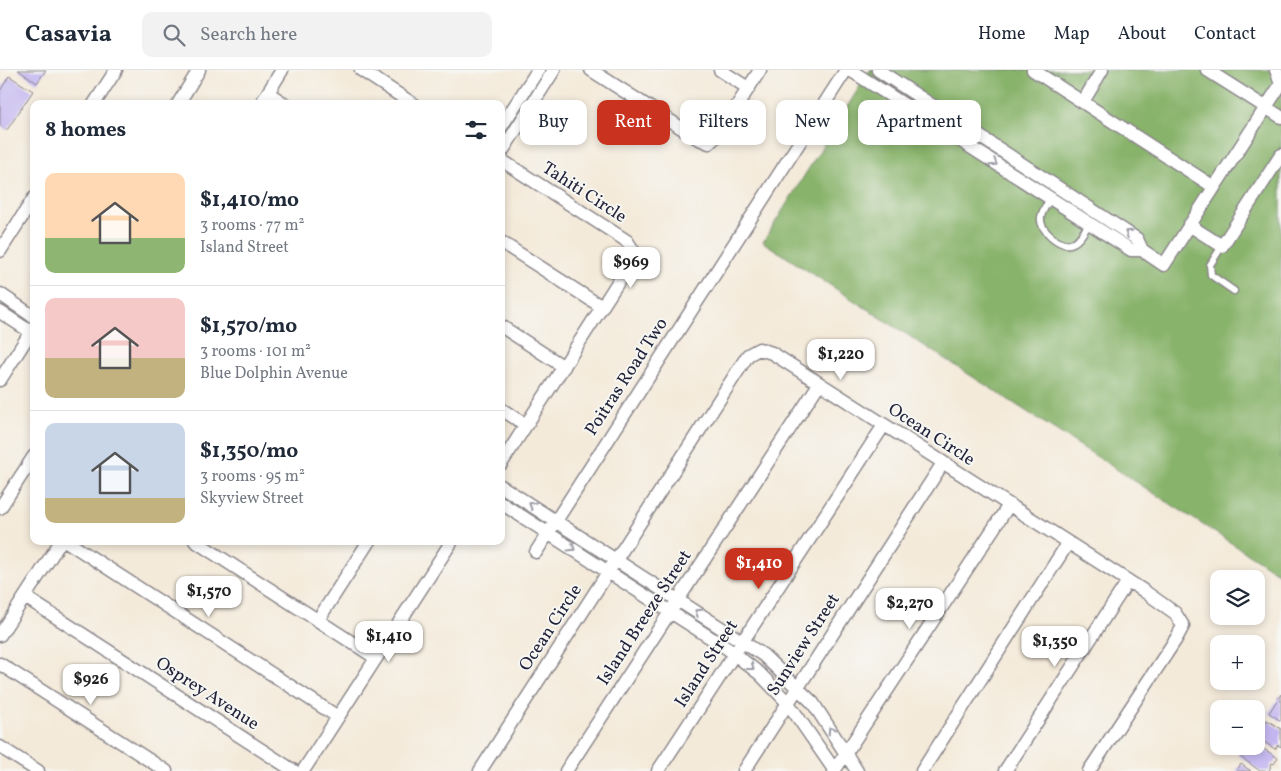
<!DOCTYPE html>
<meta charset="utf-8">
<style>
body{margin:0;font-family:Vollkorn,serif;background:#f2f2f3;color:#1f2937;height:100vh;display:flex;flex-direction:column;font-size:19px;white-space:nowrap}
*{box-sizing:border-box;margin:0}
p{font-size:16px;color:#747a83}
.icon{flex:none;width:28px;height:28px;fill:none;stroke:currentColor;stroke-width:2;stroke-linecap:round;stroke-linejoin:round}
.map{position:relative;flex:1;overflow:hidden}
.sheet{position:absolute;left:30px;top:30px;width:475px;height:445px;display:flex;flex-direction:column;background:#fff;border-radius:10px;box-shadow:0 2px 8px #0003}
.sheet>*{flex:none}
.banner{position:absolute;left:520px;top:30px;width:475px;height:45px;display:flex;gap:10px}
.tools{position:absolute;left:1210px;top:500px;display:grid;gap:10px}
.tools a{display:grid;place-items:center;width:55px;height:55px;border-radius:10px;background:#fff;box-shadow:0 2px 8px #0003;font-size:25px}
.price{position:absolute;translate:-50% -42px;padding:0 11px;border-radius:10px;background:#fff;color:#222;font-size:16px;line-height:32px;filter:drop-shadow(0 1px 2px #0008)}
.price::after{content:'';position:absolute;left:50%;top:30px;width:15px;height:11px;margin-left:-8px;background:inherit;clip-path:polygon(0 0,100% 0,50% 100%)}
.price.on{background:#c8321e;color:#fff}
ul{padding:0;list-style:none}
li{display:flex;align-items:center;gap:15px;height:125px;padding:0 15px}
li+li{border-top:1px solid #e0e1e3}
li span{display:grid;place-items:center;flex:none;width:140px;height:100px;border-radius:10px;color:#555}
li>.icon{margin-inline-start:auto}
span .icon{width:60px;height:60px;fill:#fffc;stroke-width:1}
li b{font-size:21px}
h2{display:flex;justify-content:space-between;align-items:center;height:60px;padding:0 15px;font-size:21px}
.chip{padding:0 18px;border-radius:10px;background:#fff;box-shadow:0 2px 8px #0003;font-size:18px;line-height:45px}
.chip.on{background:#c8321e;color:#fff}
header{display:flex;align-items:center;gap:30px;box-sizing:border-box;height:70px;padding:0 25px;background:#fff;border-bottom:1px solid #e0e1e3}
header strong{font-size:24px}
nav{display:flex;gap:28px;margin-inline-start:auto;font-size:18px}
.search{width:350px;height:45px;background:#f2f2f3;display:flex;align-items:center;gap:12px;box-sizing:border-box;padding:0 18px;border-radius:10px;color:#747a83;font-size:19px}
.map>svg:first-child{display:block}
</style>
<header>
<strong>Casavia</strong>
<div class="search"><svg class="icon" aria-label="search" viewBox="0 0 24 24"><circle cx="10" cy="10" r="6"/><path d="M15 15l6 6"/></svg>Search here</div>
<nav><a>Home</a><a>Map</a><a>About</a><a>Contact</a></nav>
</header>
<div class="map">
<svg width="1281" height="701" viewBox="0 0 1281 701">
<rect width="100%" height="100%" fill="#f6f6f2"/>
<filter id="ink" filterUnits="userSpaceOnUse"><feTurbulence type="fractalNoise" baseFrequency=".02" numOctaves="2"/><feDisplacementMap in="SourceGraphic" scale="10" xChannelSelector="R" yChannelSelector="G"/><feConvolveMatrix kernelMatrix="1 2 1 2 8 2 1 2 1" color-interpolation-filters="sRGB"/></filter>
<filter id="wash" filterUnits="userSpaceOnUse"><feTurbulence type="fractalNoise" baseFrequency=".0096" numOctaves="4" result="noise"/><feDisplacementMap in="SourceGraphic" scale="20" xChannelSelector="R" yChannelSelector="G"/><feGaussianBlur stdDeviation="1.12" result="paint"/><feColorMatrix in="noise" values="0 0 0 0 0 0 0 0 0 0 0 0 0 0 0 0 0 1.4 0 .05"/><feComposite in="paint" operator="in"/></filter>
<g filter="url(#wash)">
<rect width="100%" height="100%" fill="#f4eada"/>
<path fill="#88b36b" stroke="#556a53" d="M870 0H1281V505L763 172Z"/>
<g id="blocks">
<path fill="#c1b4f1" d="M18 0H46L37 13Z
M9 6 33 21 7 60 0 55V21Z
M1281 624V651L1269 643Z
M1267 650 1281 659V677L1278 675 1275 679 1256 667Z
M1256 674 1278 688 1274 694 1272 693 1269 701H1260L1238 685 1241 680 1245 683 1250 676H1256Z
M1241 694 1251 701H1236Z"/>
</g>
</g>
<g filter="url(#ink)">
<use href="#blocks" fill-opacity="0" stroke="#8b868a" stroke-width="1"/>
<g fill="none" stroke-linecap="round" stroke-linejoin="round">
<g stroke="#8b868a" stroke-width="9">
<path id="service" d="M1050 129C1047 134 1042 141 1041 147 1039 159 1058 176 1070 174 1079 172 1084 161 1089 154
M1222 176 1210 195 1211 205 1234 221"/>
</g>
<g stroke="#8b868a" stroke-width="15">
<path id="minor" d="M361 0 413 34
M591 0 697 68 709 73 719 64 760 0
M720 0 748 18
M850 0 1131 180H1142L1137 169 878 0
M1033 0 1214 117
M1207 0 1281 47
M268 23 285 34
M1083 32 1102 0
M94 34 116 0
M178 34 199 0
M261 34 282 0
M501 57 538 0
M501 83 554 0
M501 90 627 171 634 182 629 195 501 394
M1189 155 1222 176 1281 85
M501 172 602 237
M1142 180 1164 195 1281 14 1276 0
M0 181 34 128
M0 224 34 247
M0 242 34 264
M501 256 564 297
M0 310 34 257
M501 339 526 355
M501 416 763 585 813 633 857 701
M501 433 728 579 760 604 788 633 835 701
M0 438 34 386
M66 471 338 647
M195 471 376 588
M536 482 846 0
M25 527 294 701
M318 550 369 471
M0 565 61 471
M0 594 166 701
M0 677 38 701
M303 701 452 471
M480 701 748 285 759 279 772 283 1144 521 1175 543 1183 556 1176 569 1089 701
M566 701 819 314
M658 701 884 355
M744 701 943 393
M834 701 1009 435
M922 701 1068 473
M1005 701 1128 511"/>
</g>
<use href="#service" stroke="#fff" stroke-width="6"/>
<use href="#minor" stroke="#fff" stroke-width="12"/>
</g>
<defs><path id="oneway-chevron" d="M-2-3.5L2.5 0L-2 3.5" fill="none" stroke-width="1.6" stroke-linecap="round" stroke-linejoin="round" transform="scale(1.25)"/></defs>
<g stroke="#9c9ca7">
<use href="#oneway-chevron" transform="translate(994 93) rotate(33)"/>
<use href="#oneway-chevron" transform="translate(1128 163) rotate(-147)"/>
<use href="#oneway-chevron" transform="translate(532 435) rotate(-148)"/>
<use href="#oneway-chevron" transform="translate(572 478) rotate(32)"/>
<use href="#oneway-chevron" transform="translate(698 542) rotate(-146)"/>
<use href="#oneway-chevron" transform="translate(751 597) rotate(38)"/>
<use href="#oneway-chevron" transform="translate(831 660) rotate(-124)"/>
</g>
</g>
<g text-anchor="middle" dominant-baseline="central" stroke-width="4" stroke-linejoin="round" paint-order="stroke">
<g font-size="18" fill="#22223b" stroke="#f6f6f2">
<text transform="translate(584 123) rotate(33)">Tahiti Circle</text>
<text transform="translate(627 307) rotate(-57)">Poitras Road Two</text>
<text transform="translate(931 365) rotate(33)">Ocean Circle</text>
<text transform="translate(645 548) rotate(-57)">Island Breeze Street</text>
<text transform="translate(551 558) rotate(-57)">Ocean Circle</text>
<text transform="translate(804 575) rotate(-57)">Sunview Street</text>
<text transform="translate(707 594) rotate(-57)">Island Street</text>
<text transform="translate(207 624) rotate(33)">Osprey Avenue</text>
</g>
</g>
</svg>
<div class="tools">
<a><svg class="icon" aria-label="layers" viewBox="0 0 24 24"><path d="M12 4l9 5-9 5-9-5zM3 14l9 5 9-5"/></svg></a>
<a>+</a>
<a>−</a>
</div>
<b class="price" style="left:631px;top:219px">$969</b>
<b class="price" style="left:841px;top:311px">$1,220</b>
<b class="price on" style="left:759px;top:520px">$1,410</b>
<b class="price" style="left:209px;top:548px">$1,570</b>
<b class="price" style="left:910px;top:560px">$2,270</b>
<b class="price" style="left:389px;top:593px">$1,410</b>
<b class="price" style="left:1055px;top:598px">$1,350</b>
<b class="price" style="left:91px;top:636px">$926</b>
<div class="banner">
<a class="chip">Buy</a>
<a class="chip on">Rent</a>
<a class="chip">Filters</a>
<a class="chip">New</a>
<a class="chip">Apartment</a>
</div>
<section class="sheet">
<h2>8 homes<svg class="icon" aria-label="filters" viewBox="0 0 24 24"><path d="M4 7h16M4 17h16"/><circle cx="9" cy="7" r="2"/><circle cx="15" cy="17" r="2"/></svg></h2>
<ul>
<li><span style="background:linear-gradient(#ffd9b3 65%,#8fb573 0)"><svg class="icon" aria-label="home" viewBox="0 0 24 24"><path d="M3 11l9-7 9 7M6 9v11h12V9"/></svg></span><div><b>$1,410/mo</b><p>3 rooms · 77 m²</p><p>Island Street</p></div></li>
<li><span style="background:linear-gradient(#f6c9c9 60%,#c2b280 0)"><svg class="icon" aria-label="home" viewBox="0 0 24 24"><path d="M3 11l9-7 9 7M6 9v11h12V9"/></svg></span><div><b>$1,570/mo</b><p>3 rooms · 101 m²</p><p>Blue Dolphin Avenue</p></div></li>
<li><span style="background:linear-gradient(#c9d6e8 75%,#c2b280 0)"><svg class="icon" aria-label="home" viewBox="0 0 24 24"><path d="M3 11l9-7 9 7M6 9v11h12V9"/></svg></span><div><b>$1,350/mo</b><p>3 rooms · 95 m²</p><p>Skyview Street</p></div></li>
</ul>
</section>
</div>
